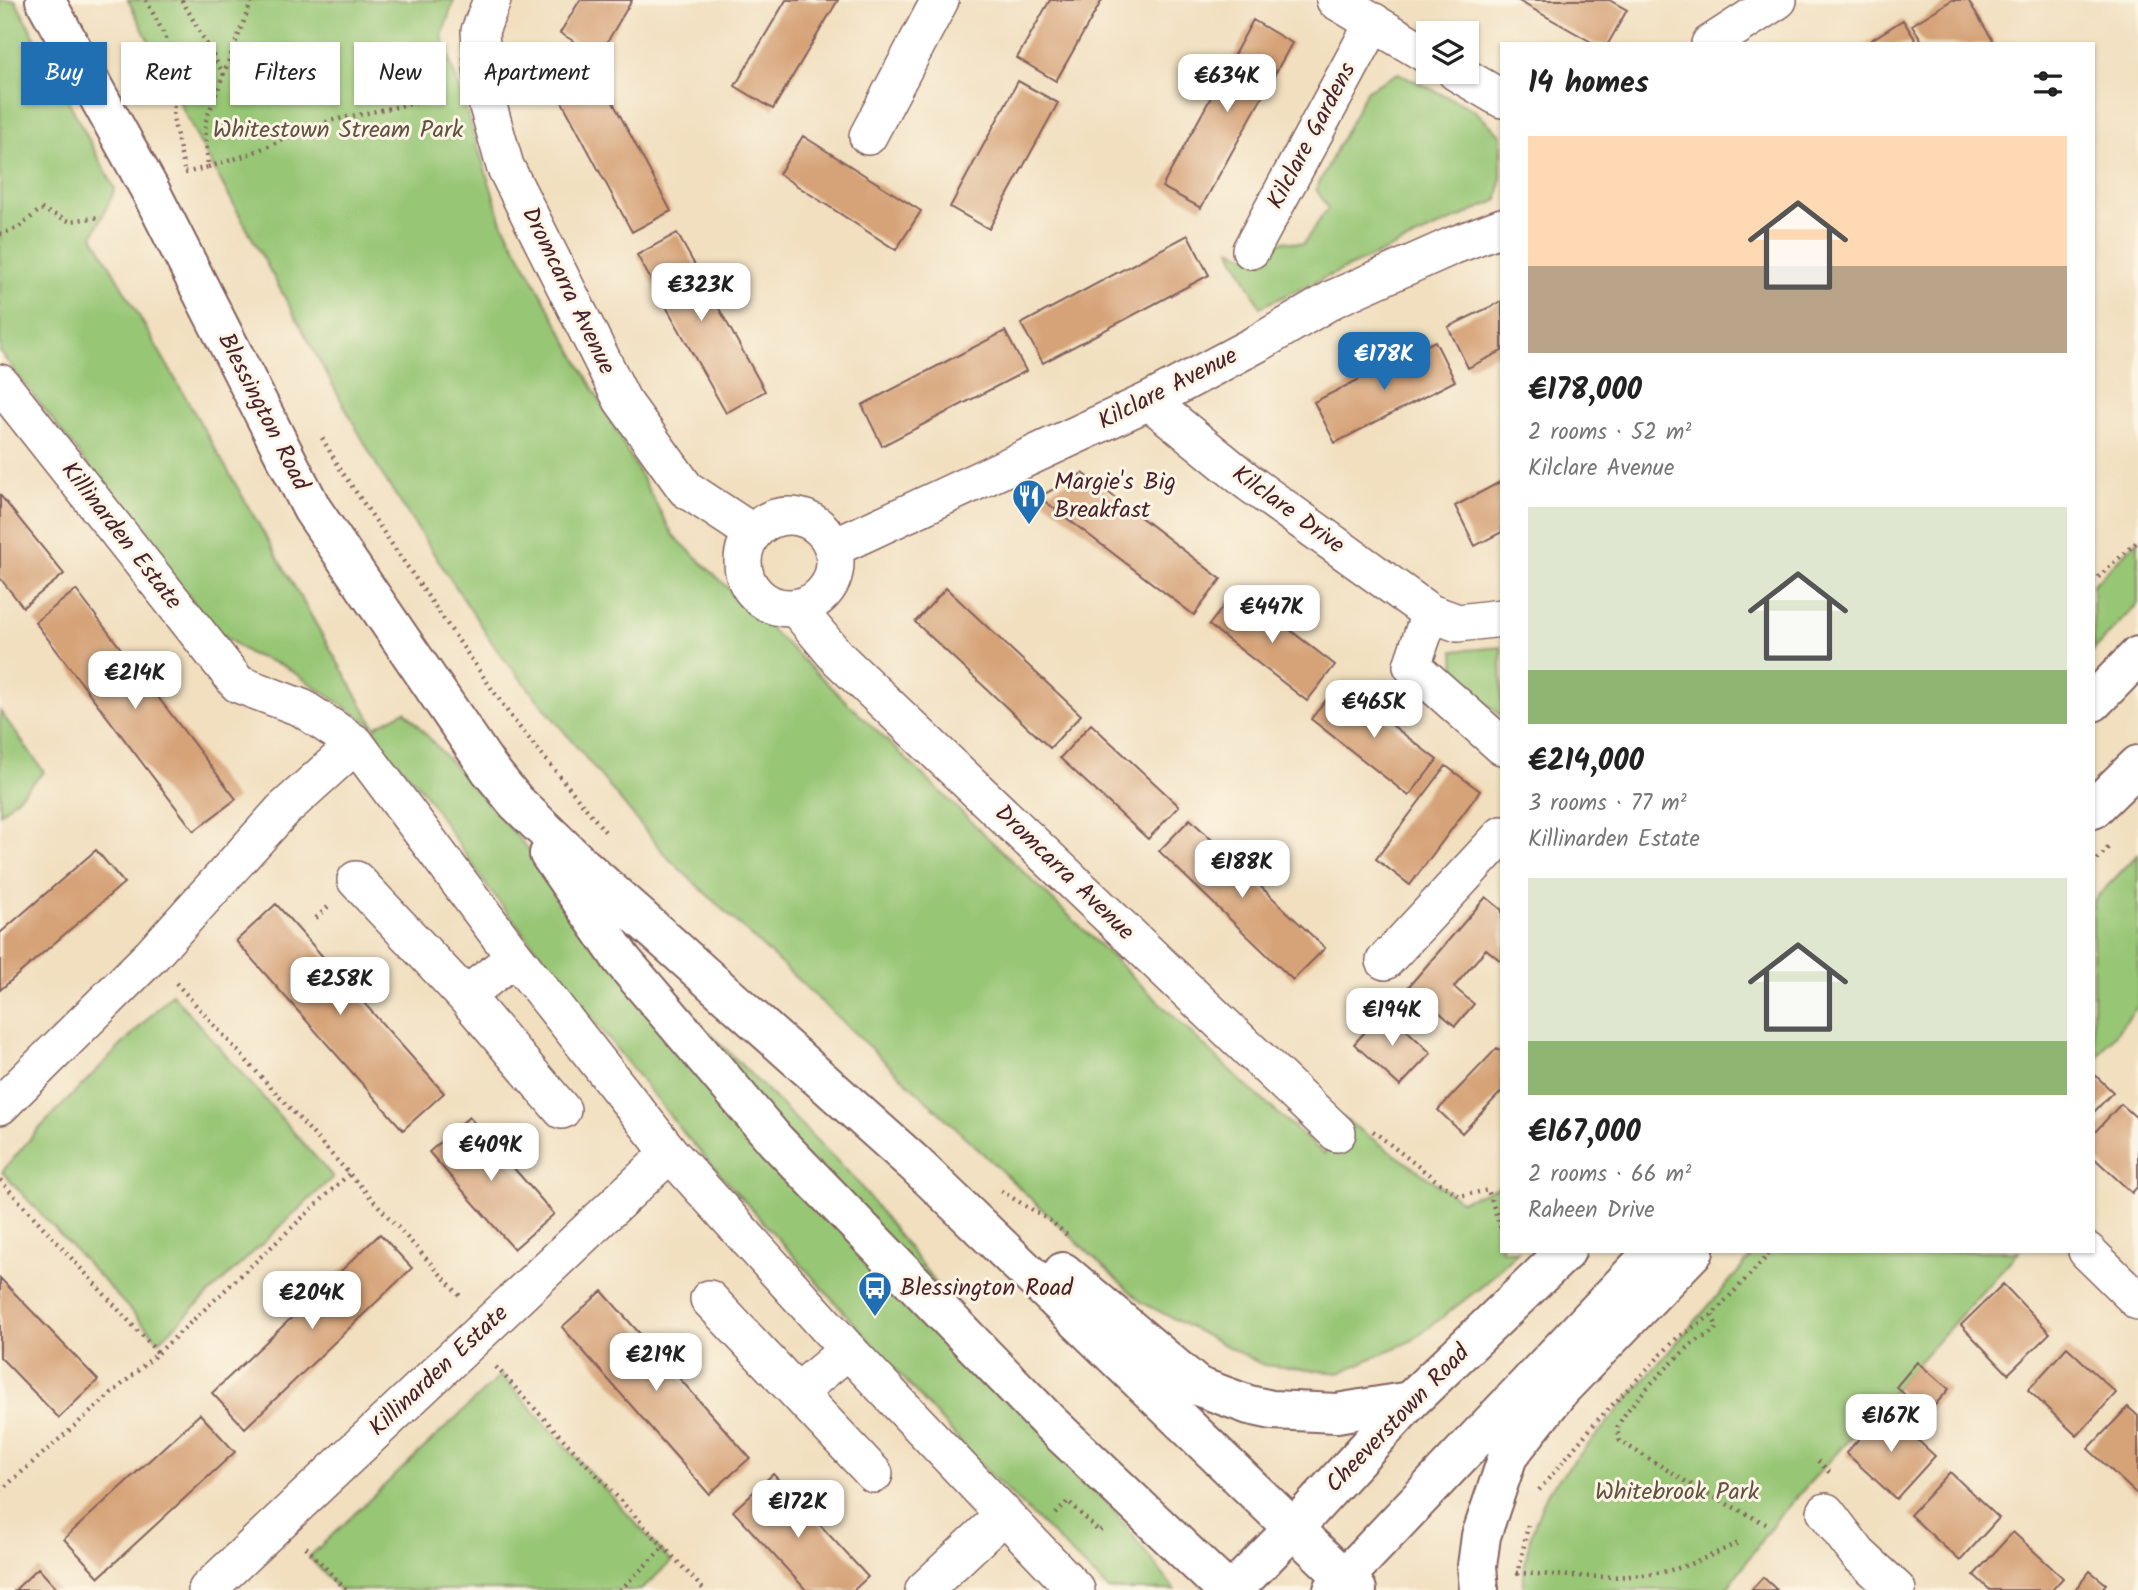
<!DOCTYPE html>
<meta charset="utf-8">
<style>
body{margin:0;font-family:Kalam,sans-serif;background:#f6f6f6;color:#222;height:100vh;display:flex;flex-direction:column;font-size:26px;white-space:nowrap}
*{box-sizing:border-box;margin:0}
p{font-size:23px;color:#767676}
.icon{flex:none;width:38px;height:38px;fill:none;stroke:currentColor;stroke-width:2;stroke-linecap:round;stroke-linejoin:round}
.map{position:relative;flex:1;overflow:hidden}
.sheet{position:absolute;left:1500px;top:42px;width:595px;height:1211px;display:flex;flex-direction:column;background:#fff;border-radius:0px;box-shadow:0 2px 5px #0004}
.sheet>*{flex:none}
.banner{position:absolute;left:21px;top:42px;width:665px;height:63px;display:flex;gap:14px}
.tools{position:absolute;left:1416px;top:21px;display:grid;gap:14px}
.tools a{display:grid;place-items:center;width:63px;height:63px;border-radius:0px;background:#fff;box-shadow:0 2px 5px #0004;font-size:35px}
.price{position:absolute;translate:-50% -60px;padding:0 16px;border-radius:14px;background:#fff;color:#222;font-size:23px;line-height:46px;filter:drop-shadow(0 2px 4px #0008)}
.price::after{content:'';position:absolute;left:50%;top:42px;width:21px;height:16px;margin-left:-10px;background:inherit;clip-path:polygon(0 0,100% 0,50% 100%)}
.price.on{background:#1f6fb2;color:#fff}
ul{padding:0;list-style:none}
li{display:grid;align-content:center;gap:14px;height:371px;padding:0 28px}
li span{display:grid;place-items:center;height:217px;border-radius:0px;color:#555}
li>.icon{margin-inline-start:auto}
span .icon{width:126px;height:126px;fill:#fffc;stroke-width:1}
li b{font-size:30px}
h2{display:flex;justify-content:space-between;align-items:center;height:84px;padding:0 28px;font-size:30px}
.chip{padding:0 24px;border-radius:0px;background:#fff;box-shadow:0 2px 5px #0004;font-size:24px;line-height:63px}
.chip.on{background:#1f6fb2;color:#fff}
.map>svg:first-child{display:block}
</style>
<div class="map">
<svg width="2138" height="1590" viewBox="0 0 2138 1590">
<rect width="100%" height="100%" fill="#fcf5e5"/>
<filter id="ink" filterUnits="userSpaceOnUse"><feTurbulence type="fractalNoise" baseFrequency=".0143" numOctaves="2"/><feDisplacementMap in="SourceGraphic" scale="14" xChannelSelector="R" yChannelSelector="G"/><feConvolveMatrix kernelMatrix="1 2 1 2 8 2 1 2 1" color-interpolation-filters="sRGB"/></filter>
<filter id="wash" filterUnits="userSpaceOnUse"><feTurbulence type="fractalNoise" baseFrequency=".00686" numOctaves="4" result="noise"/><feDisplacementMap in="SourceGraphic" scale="28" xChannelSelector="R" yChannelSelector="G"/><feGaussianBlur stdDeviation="1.57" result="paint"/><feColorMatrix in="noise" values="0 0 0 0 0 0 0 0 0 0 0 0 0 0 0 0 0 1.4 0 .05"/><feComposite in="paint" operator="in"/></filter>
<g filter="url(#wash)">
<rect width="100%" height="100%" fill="#f1dfbf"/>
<path fill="#97c674" stroke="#707250" stroke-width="2" d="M0 0H15L115 189 93 236 375 727 405 711 549 872 854 1178 1175 1590H1109L981 1465 687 1137 488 888 423 791 378 741 375 727 284 666 250 654 215 630 0 352V130L2 127 0 124Z
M128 0H454L442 36 502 222 673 535 1242 1082 1324 1154 1343 1118 1461 1201 1501 1186 1502 1251H1518L1485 1284 1413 1340 1339 1373 1263 1365 1141 1302 668 858 497 650 381 473 200 143Z
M1398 73 1473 109 1501 135V179L1498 200 1260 307 1230 249 1257 260 1283 241 1303 244 1328 208 1316 189 1367 90Z
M2138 540V603L2093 651V585Z
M1501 647 1502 716H1501L1455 677 1454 651Z
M0 711 44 772 0 814Z
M2138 854V1006L2093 1062V901Z
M172 994 333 1177 159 1341 2 1172 35 1133Z
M1756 1251H2019L1776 1520 1726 1590H1524C1522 1555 1534 1521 1549 1490Z
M501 1375 671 1562 641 1590H339L309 1557Z"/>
<g id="blocks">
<path fill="#d6a277" d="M580 0H632L599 56 560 33Z
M786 0H838L773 109 735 86Z
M1050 0H1102L1056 81 1017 58Z
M1517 0H1609L1627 10 1608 44H1595Z
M1952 0H1968L1995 44H1924L1912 25Z
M1253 20 1292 43 1201 208 1162 187Z
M1903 20 1918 44H1865Z
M600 78 671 211 632 232 561 100Z
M1018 81 1058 103 989 229 950 207Z
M803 136 921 211 896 250 779 174Z
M677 233 765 391 726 413 637 255Z
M1188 235 1209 275 1043 363 1021 324Z
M1502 301V351L1468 368 1448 327Z
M1005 331 1026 371 882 446 862 405Z
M1435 341 1455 381 1335 443 1314 402Z
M1083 473 1221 579 1194 615 1039 497Z
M1502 481V532L1475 546 1455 506Z
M0 495 64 574 23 607 0 578Z
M946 588 1081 715 1050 748 915 622Z
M1237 589 1335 665 1307 701 1209 625Z
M76 590 236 799 194 831 35 622Z
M1339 684 1437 760 1409 796 1311 719Z
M1091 724 1179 806 1148 839 1060 758Z
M1446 766 1480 791 1410 885 1376 859Z
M1190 819 1325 948 1293 980 1159 851Z
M96 850 124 883 0 990V933Z
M1486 897 1502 910V962L1486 949 1454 987 1474 1004 1455 1026 1409 986Z
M276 904 444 1093 403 1130 236 941Z
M1385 1010 1431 1053 1400 1086 1354 1044Z
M1497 1048 1502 1052V1091L1462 1133 1438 1110Z
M2093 1073 2113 1092 2093 1113Z
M2121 1104 2138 1119V1186L2132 1193 2093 1157V1134Z
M469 1117 554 1214 514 1249 429 1152Z
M380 1234 412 1268 245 1428 212 1393Z
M0 1278 98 1380 59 1418 0 1357Z
M2003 1284 2050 1333 2008 1374 1961 1325Z
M602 1291 750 1458 709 1494 562 1327Z
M2067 1347 2116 1393 2077 1436 2028 1390Z
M1917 1362 1949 1389 1927 1414 1896 1387Z
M2128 1407 2138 1416V1495L2088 1449Z
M1885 1410 1935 1456 1896 1499 1846 1453Z
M200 1414 235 1452 99 1577 64 1539Z
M1950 1472 1999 1518 1960 1561 1910 1515Z
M773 1474 868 1577 854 1590H806L733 1511Z
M2013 1532 2063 1578 2052 1590H1990L1974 1575Z
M38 1568 58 1590H15Z
M2090 1571 2106 1584 2101 1590H2075Z
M1763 1577 1777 1590H1751Z"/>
</g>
</g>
<g filter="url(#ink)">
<use href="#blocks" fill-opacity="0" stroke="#84625f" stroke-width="2"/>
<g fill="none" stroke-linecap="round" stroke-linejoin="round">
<g stroke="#84625f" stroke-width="40">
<path id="street" d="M492 0 480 31 484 92 505 166 622 400 686 489 753 533
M1335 0 1428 55
M1710 44 1778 0
M1456 72 1502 99
M868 136 940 0
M1251 250 1374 22
M0 383 238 684 302 708 356 744
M1149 401 1248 482 1430 613 1458 623 1502 618
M743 562a46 46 0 1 1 92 0a46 46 0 1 1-92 0Z
M833 548 1149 401 1262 341 1333 299 1452 246 1502 227
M796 608 838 658 1337 1133
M1430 613 1412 666 1502 746
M356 880 465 996 562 1110
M1385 961 1502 835
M465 996 515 957
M0 1106 152 955 283 810 356 744 515 957 670 1153 848 1350 1076 1590
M2087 1251 2138 1301
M709 1299 874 1474
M798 1392 848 1350
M1826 1512 1858 1554 1897 1590
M207 1590 670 1153
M924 1590 1003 1516"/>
</g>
<g stroke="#84625f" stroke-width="42">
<path id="secondary" d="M2093 702 2138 656
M2093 809 2138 765
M1233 1590 1294 1528 1410 1401 1566 1251
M1333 1590 1654 1251"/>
</g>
<g stroke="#84625f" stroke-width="42">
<path id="primary" d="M45 0 150 190 312 509 490 770 516 802 579 863 914 1163 1357 1590
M549 854 622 960 776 1141 1049 1422 1226 1590
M1063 1272 1197 1386 1249 1405 1272 1410 1337 1413 1410 1401
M1479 1590 1477 1566 1481 1536 1508 1456 1559 1391 1694 1251"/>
</g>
<path stroke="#84625f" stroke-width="4.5" stroke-dasharray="2 5" stroke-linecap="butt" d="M146 0 168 42 175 76 173 118 184 169
M182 0 224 75
M208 167 244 156 329 121 448 96
M185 173 208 167 205 123 252 0
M0 234 18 228 41 209 69 221 101 217
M322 438 342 472 512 718 607 834
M2093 582 2138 541
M2093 865 2111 844
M316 918 330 905
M176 983 462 1298
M1373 1131 1437 1181 1460 1196 1488 1190 1502 1232
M524 1147 536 1135
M0 1180 158 1353
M1001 1191 1052 1222 1067 1235
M1712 1315 1717 1327C1711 1336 1698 1338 1690 1346 1674 1360 1620 1411 1617 1430L1620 1441 1641 1454 1700 1490 1766 1524
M496 1367 704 1590
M1818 1461 1832 1475
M1539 1490 1596 1422 1677 1338 1712 1315 1772 1251
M0 1491 158 1353 349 1174
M1056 1514 1068 1501 1099 1532 1104 1527
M306 1547 346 1590
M1517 1573C1564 1575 1616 1581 1662 1572 1689 1567 1713 1554 1738 1543
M1518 1575 1528 1525
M620 1590 664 1547"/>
<use href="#street" stroke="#fff" stroke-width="37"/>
<use href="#secondary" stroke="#fff" stroke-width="38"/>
<use href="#primary" stroke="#fff" stroke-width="38"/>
</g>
</g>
<defs>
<g id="restaurant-pin" transform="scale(1.75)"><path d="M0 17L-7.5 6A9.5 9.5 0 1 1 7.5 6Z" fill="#1f6fb2" stroke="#fcf5e5"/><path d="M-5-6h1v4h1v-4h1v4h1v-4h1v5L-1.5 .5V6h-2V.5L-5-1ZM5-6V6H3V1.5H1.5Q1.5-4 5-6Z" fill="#fff"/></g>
<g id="bus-pin" transform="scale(1.75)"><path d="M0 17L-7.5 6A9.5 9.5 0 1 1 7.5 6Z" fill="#1f6fb2" stroke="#fcf5e5"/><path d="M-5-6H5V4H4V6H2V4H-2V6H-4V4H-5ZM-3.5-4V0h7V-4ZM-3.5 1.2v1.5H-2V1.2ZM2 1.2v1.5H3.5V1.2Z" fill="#fff"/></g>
</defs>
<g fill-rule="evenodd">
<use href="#restaurant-pin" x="1029" y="496"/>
<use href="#bus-pin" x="875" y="1288"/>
</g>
<g text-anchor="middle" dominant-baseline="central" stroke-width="6" stroke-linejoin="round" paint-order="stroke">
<g font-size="24" fill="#615141" stroke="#fcf5e5">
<text x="338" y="130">Whitestown Stream Park</text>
<text x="1677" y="1492">Whitebrook Park</text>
</g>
<g font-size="24" fill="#4a1f2b" stroke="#fcf5e5">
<text transform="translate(1312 136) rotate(-62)">Kilclare Gardens</text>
<text transform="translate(568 291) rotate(64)">Dromcarra Avenue</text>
<text transform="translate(1168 389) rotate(-27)">Kilclare Avenue</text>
<text transform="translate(263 412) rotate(63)">Blessington Road</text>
<text transform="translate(1288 510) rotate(36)">Kilclare Drive</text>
<text transform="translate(121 536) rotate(52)">Killinarden Estate</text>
<text transform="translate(1064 873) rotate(44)">Dromcarra Avenue</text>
<text transform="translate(439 1371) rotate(-43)">Killinarden Estate</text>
<text transform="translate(1398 1419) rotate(-46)">Cheeverstown Road</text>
</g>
<g font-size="24" fill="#4a1f2b" stroke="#fcf5e5" text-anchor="start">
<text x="1054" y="482">Margie's Big<tspan x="1054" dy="28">Breakfast</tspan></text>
<text x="900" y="1288">Blessington Road</text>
</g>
</g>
</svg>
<div class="tools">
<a><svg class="icon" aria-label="layers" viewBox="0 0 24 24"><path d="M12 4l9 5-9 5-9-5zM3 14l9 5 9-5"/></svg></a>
</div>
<b class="price" style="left:1227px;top:114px">€634K</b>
<b class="price" style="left:701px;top:323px">€323K</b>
<b class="price on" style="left:1384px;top:392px">€178K</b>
<b class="price" style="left:1272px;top:645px">€447K</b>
<b class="price" style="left:135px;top:711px">€214K</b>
<b class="price" style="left:1374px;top:740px">€465K</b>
<b class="price" style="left:1242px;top:900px">€188K</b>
<b class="price" style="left:340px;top:1017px">€258K</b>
<b class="price" style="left:1392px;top:1048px">€194K</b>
<b class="price" style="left:491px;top:1183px">€409K</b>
<b class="price" style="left:312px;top:1331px">€204K</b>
<b class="price" style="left:656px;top:1393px">€219K</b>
<b class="price" style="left:1891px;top:1454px">€167K</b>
<b class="price" style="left:798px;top:1540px">€172K</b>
<div class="banner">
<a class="chip on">Buy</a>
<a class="chip">Rent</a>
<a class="chip">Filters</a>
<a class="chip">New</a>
<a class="chip">Apartment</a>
</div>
<section class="sheet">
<h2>14 homes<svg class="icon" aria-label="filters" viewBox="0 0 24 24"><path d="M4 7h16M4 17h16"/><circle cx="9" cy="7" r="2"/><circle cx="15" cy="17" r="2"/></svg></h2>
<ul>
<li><span style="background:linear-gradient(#ffd9b3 60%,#b9a48a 0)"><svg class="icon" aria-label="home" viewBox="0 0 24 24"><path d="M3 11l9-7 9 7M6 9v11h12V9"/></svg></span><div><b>€178,000</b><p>2 rooms · 52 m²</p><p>Kilclare Avenue</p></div></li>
<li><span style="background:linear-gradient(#dfe7d0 75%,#8fb573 0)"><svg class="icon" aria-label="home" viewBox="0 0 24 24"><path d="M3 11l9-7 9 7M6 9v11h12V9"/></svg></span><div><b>€214,000</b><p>3 rooms · 77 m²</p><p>Killinarden Estate</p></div></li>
<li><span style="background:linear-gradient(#dfe7d0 75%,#8fb573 0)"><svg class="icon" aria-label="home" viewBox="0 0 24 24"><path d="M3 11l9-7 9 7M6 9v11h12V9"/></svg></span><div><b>€167,000</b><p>2 rooms · 66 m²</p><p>Raheen Drive</p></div></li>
</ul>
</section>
</div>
